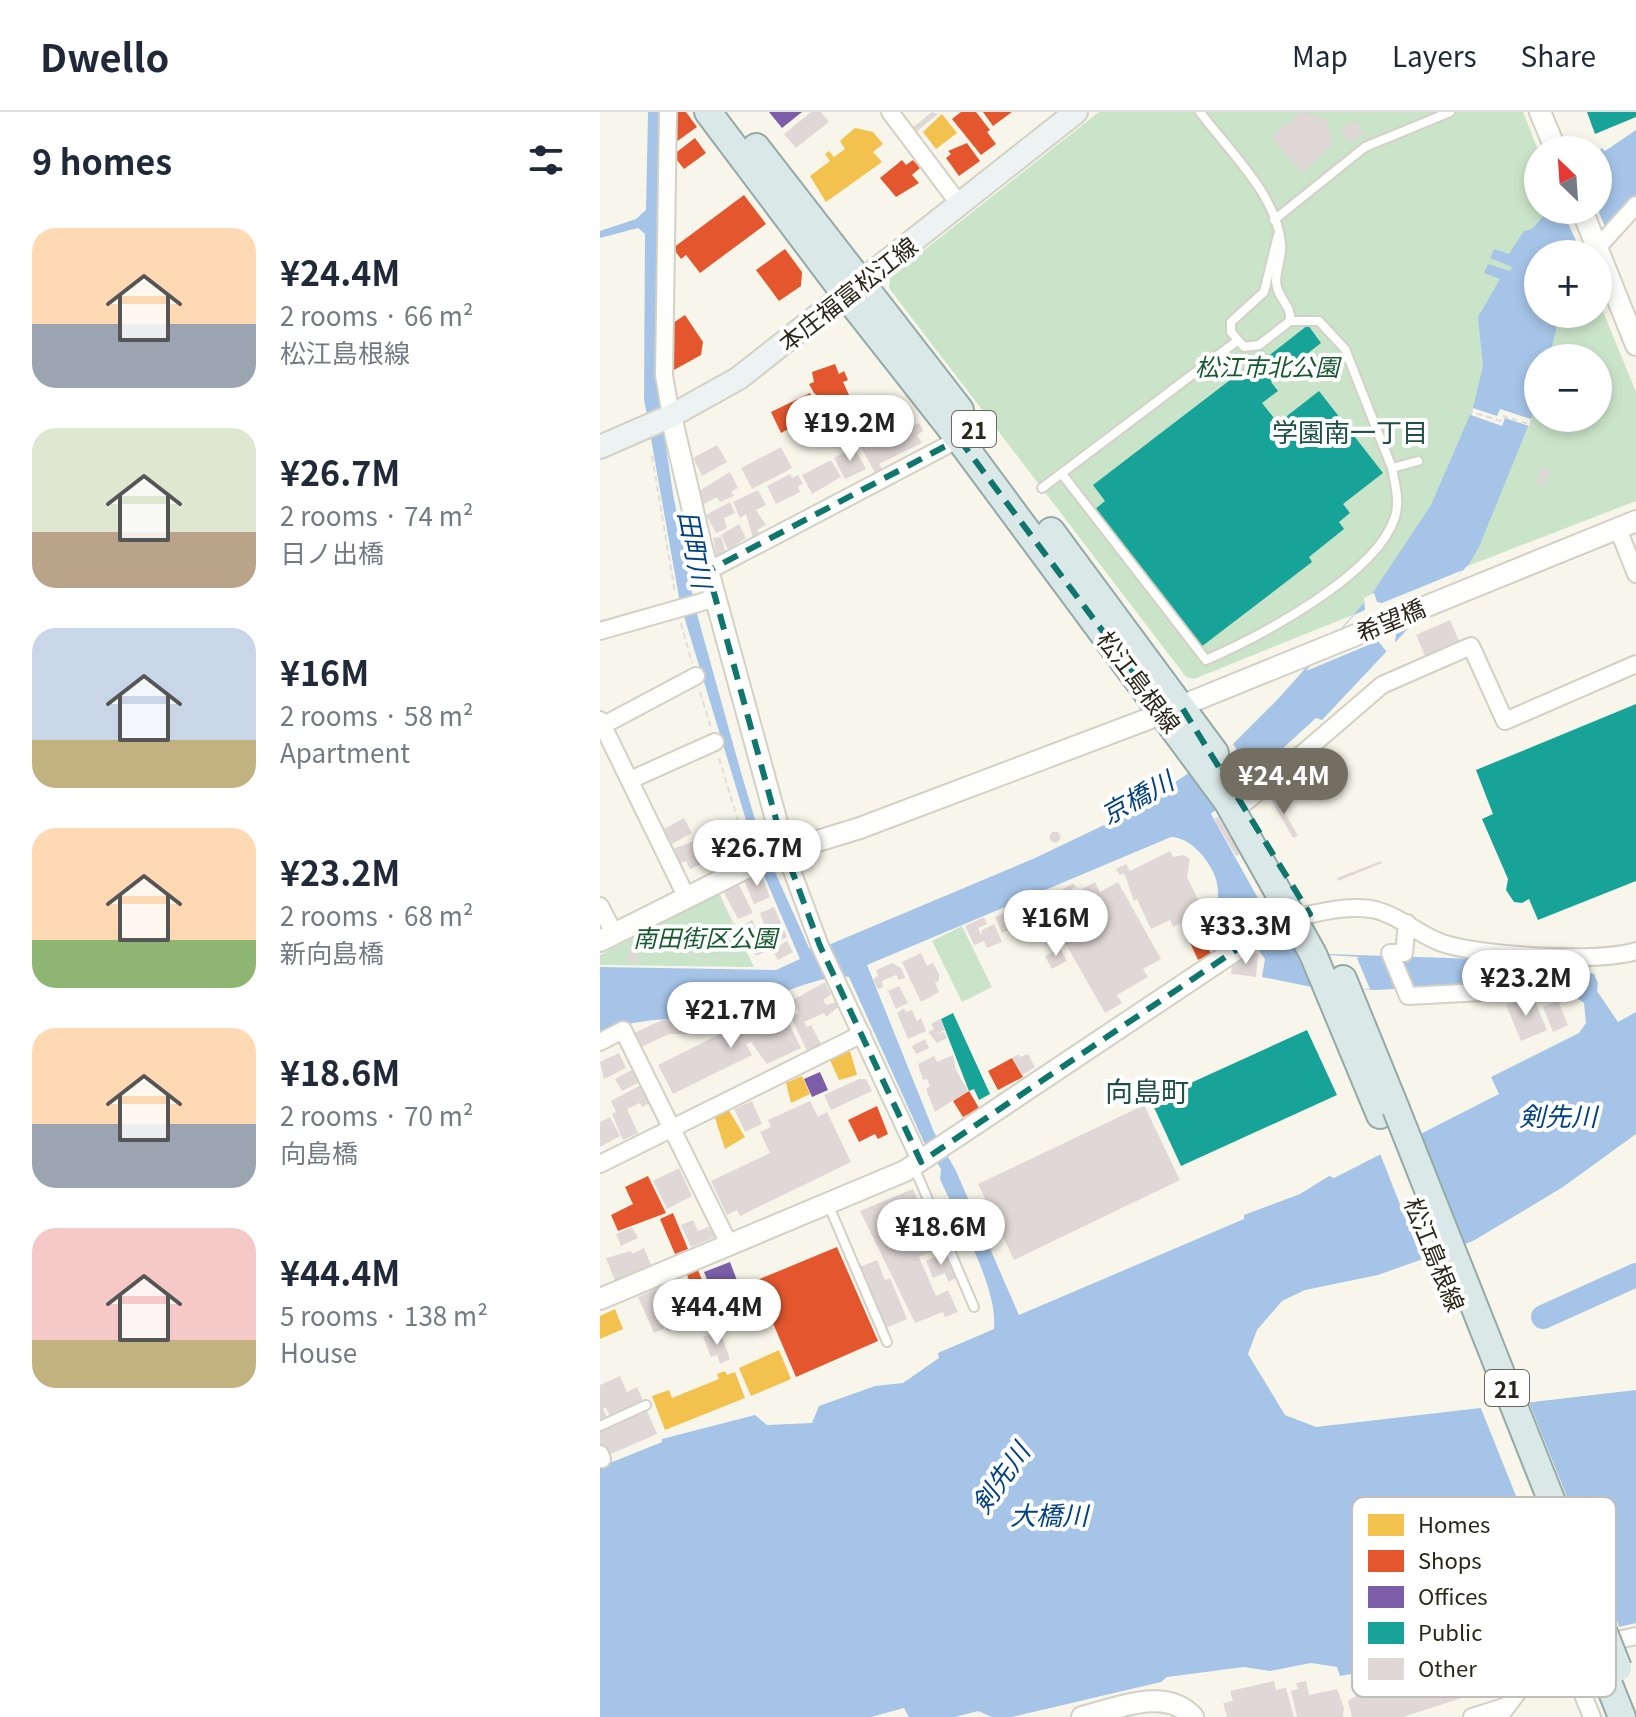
<!DOCTYPE html>
<meta charset="utf-8">
<style>
body{margin:0;font-family:Georgia,"Noto Sans JP",serif;background:#f2f2f3;color:#1f2937;height:100vh;display:flex;flex-direction:column;font-size:30px;white-space:nowrap}
*{box-sizing:border-box;margin:0}
p{font-size:26px;color:#747a83}
.icon{flex:none;width:44px;height:44px;fill:none;stroke:currentColor;stroke-width:2;stroke-linecap:round;stroke-linejoin:round}
.map{position:relative;flex:1;overflow:hidden}
.drawer{display:flex;flex-direction:column;background:#fff;width:600px}
.drawer>*{flex:none}
.needle{width:52px;rotate:335deg}
.tools{position:absolute;left:924px;top:24px;display:grid;gap:16px}
.tools a{display:grid;place-items:center;width:88px;height:88px;border-radius:50%;background:#fff;box-shadow:0 4px 12px #0003;font-size:40px}
.price{position:absolute;translate:-50% -68px;padding:0 18px;border-radius:28px;background:#fff;color:#222;font-size:26px;line-height:52px;filter:drop-shadow(0 2px 4px #0008)}
.price::after{content:'';position:absolute;left:50%;top:48px;width:24px;height:18px;margin-left:-12px;background:inherit;clip-path:polygon(0 0,100% 0,50% 100%)}
.price.selected{background:#726f62;color:#fff}
ul{padding:0;list-style:none}
li{display:flex;align-items:center;gap:24px;height:200px;padding:0 32px}
li span{display:grid;place-items:center;flex:none;width:224px;height:160px;border-radius:24px;color:#555}
li>.icon{margin-inline-start:auto}
span .icon{width:96px;height:96px;fill:#fffc;stroke-width:1}
li b{font-size:34px}
h2{display:flex;justify-content:space-between;align-items:center;height:96px;padding:0 32px;font-size:34px}
header{display:flex;align-items:center;gap:48px;box-sizing:border-box;height:112px;padding:0 40px;background:#fff;border-bottom:2px solid #e0e1e3}
header strong{font-size:38px}
nav{display:flex;gap:44px;margin-inline-start:auto;font-size:28px}
main{display:flex;flex:1;min-height:0}
.map>svg:first-child{display:block}
</style>
<header>
<strong>Dwello</strong>
<nav><a>Map</a><a>Layers</a><a>Share</a></nav>
</header>
<main>
<section class="drawer">
<h2>9 homes<svg class="icon" aria-label="filters" viewBox="0 0 24 24"><path d="M4 7h16M4 17h16"/><circle cx="9" cy="7" r="2"/><circle cx="15" cy="17" r="2"/></svg></h2>
<ul>
<li><span style="background:linear-gradient(#ffd9b3 60%,#9aa5b1 0)"><svg class="icon" aria-label="home" viewBox="0 0 24 24"><path d="M3 11l9-7 9 7M6 9v11h12V9"/></svg></span><div><b>¥24.4M</b><p>2 rooms · 66 m²</p><p>松江島根線</p></div></li>
<li><span style="background:linear-gradient(#dfe7d0 65%,#b9a48a 0)"><svg class="icon" aria-label="home" viewBox="0 0 24 24"><path d="M3 11l9-7 9 7M6 9v11h12V9"/></svg></span><div><b>¥26.7M</b><p>2 rooms · 74 m²</p><p>日ノ出橋</p></div></li>
<li><span style="background:linear-gradient(#c9d6e8 70%,#c2b280 0)"><svg class="icon" aria-label="home" viewBox="0 0 24 24"><path d="M3 11l9-7 9 7M6 9v11h12V9"/></svg></span><div><b>¥16M</b><p>2 rooms · 58 m²</p><p>Apartment</p></div></li>
<li><span style="background:linear-gradient(#ffd9b3 70%,#8fb573 0)"><svg class="icon" aria-label="home" viewBox="0 0 24 24"><path d="M3 11l9-7 9 7M6 9v11h12V9"/></svg></span><div><b>¥23.2M</b><p>2 rooms · 68 m²</p><p>新向島橋</p></div></li>
<li><span style="background:linear-gradient(#ffd9b3 60%,#9aa5b1 0)"><svg class="icon" aria-label="home" viewBox="0 0 24 24"><path d="M3 11l9-7 9 7M6 9v11h12V9"/></svg></span><div><b>¥18.6M</b><p>2 rooms · 70 m²</p><p>向島橋</p></div></li>
<li><span style="background:linear-gradient(#f6c9c9 70%,#c2b280 0)"><svg class="icon" aria-label="home" viewBox="0 0 24 24"><path d="M3 11l9-7 9 7M6 9v11h12V9"/></svg></span><div><b>¥44.4M</b><p>5 rooms · 138 m²</p><p>House</p></div></li>
</ul>
</section>
<div class="map">
<svg width="1036" height="1605" viewBox="0 0 1036 1605">
<rect width="100%" height="100%" fill="#f8f6ea"/>
<path fill="#cae4c9" fill-rule="evenodd" d="M499 0H923L938 38V98H963L938 142V202H998V187L1036 280V389L767 493 765 498 594 567 586 565 289 176 290 165ZM938 246H998V306H938Z
M119 781 154 855 0 853V843Z
M362 814 392 875 362 890 332 829Z"/>
<path fill="#a5c4e7" fill-rule="evenodd" d="M48 0H64L59 265 61 302 73 382 95 495 140 657 162 731 209 836 214 839 435 746 525 703 633 632 677 588 772 482 831 393 873 296 883 254 878 205 900 167 884 161 888 152 910 159 912 155 890 146 894 137 909 142 924 119 932 117 949 98H998V40L1002 36 1005 39 1036 18V84L982 142H938V202H960L949 246H938V284L931 307 879 435 869 452 722 608 716 606 611 702 664 797 673 824H686L696 841 968 850 977 859 994 862 998 871 997 879 1018 910 1036 900V1022L963 1075 873 1129 778 1163 705 1178 682 1189 657 1218 648 1242 685 1303 716 1315 1036 1278V1511L941 1533 938 1528 740 1564 737 1555 711 1551 670 1559 644 1555 567 1565 561 1570 412 1605H392L378 1599 355 1605H309L304 1596 271 1605H0V1355L62 1330V1327L155 1303 167 1313 212 1311 219 1294 275 1274 303 1271 339 1246 338 1241 394 1217C398 1174 358 1108 340 1067L341 1057 323 1028 249 865C220 860 152 896 120 902 75 911 44 901 0 923V855L176 858 200 847 160 754 80 491 44 287 45 122 38 116 0 126V119L36 107 46 98ZM571 725C593 725 618 757 618 779 619 798 608 809 615 829L623 823 621 820 626 822 634 817 631 812 642 806 647 810 644 818 665 847 662 865 712 875 777 878 876 872 936 875 968 880 984 891 986 911 979 921 891 965 899 982 734 1066 729 1064 700 1082 644 1103V1107L419 1203 356 1059 334 1020 267 853Z"/>
<path fill="#f8f6ea" d="M962 98H998L1005 115 982 142Z
M873 296 897 304 900 297 931 307 929 314 905 306 902 314 871 303Z
M863 458 810 516 796 522 794 538 787 540 778 529 706 559 754 503 765 498 764 486 774 481 777 490 782 491Z
M633 632 653 662 615 696 592 662Z
M696 841 760 845 757 846 770 877 712 875Z
M820 1019 867 1136 823 1151 779 1039Z
M928 1288 1021 1519 974 1529 880 1294Z"/>
<path fill="#f2c14e" d="M342 2 357 21 336 37 323 20Z
M255 16 273 20 283 32 273 40 282 50 226 90 210 64 230 49 225 42 229 39 234 45 245 37 240 29Z
M250 939 257 963 239 968 230 948Z
M202 964 210 982 191 991 186 971Z
M128 997 145 1025 125 1037 114 1003Z
M15 1197 23 1217 0 1227V1204Z
M179 1238 191 1267 151 1284 139 1256Z
M125 1259 127 1263 135 1260 145 1286 65 1318 52 1284 69 1278 72 1286 119 1267 117 1262Z"/>
<path fill="#e4572e" d="M72 0H86L97 15 76 30 72 24Z
M361 0H376L390 18 387 20 396 32 381 43 352 7Z
M383 0H412L393 14Z
M95 26 106 41 84 57 73 43Z
M367 31 380 49 359 64 346 46 351 42 348 39Z
M302 48 306 53 313 48 320 56 312 63 319 71 296 85 280 66Z
M144 83 166 112 100 161 86 143 81 147 73 136Z
M185 137 202 160 201 174 179 189 156 158Z
M85 203 103 230 101 243 74 258 69 252 70 213Z
M235 252 239 262 244 259 248 268 243 270 249 283 229 292 214 281 209 272 214 270 212 260Z
M210 281 220 300 181 321 171 300Z
M600 818 611 842 598 848 587 824Z
M412 946 423 965 398 978 388 959Z
M369 979 379 996 363 1005 353 989Z
M277 994 288 1022 278 1027 275 1022 259 1030 248 1008Z
M48 1064 66 1101 18 1119 11 1103 33 1092 25 1075Z
M73 1101 88 1137 75 1142 60 1107Z
M237 1135 278 1229 196 1265 155 1169Z
M98 1158 106 1178 94 1182 87 1163Z"/>
<path fill="#7b5ea7" d="M169 0H202L182 16Z
M220 960 228 978 212 985 204 967Z
M130 1150 140 1176 115 1187 104 1160Z"/>
<path fill="#17a398" d="M987 0H1036V5L995 22Z
M708 213 721 231 671 270 678 279 662 291 678 311 719 279 783 361 743 392 750 401 739 410 744 417 709 445 712 450 601 535 494 398 505 389 493 373 651 252 653 256Z
M1036 592V769L938 808 929 787 922 791 914 790 906 778 908 767 882 707 893 702 876 658Z
M353 901 390 982 379 988 374 977 369 979 341 907Z
M707 918 737 983 581 1054 551 989Z"/>
<g fill="none" stroke-linecap="round" stroke-linejoin="round">
<path stroke="#a5c4e7" stroke-width="24" d="M943 1205 1036 1163"/>
</g>
<path fill="#e0d8d7" d="M211 0H221L229 10 196 36 184 22Z
M332 0 338 2 316 20 312 16Z
M702 0 727 8 732 33 702 61 671 25Z
M757 9 764 23 748 31 741 16Z
M306 306 311 315 319 311 323 319 317 323 322 331 279 352 282 357 275 361 261 335 268 331 270 335 298 320 294 312Z
M117 333 127 350 102 364 93 346Z
M181 335 192 356 152 377 141 356Z
M254 335 266 357 245 367 234 346Z
M231 348 241 365 212 382 202 363Z
M943 355 950 357 944 374 937 371Z
M130 360 138 376 131 380 134 384 120 390 117 385 104 392 97 380Z
M190 362 192 366 198 363 203 372 198 374 200 380 176 392 167 374Z
M158 378 166 393 156 398 166 413 157 418 161 423 153 427 146 402 140 406 133 390Z
M130 390 135 401 124 406 127 416 116 421 106 403Z
M139 412 146 426 128 438 121 423Z
M121 425 126 441 117 446 113 426Z
M850 508 859 529 825 544 816 523Z
M675 683 698 724 693 726 670 686Z
M618 705 640 742 636 744 614 707Z
M84 706 92 721 72 732 64 717Z
M130 709 136 730 125 733 117 713Z
M449.5 725a5.5 5.5 0 1 1 11 0a5.5 5.5 0 1 1-11 0Z
M97 728 107 750 90 757 86 749 77 753 70 738Z
M570 739 573 745 584 743 590 747 587 765 604 800 573 815 570 808 551 817 537 787 534 789 524 761 520 763 516 757 526 752 530 759Z
M781 749 782 751 738 769 737 766Z
M161 761 170 785 154 792 144 768Z
M136 767 153 801 138 807 121 775Z
M495 770 500 780 518 770 561 847 543 857 548 865 517 883 522 891 505 901 442 790 473 771 476 775 468 779 470 784Z
M433 789 438 802 432 804 436 813 422 819 419 814 402 821 395 805Z
M174 795 187 825 171 832 160 801Z
M384 805 387 812 378 816 381 823 382 818 394 812 402 830 387 836 384 829 374 833 365 814Z
M152 808 167 839 156 844 141 814Z
M187 829 193 840 178 848 172 838Z
M460 836 467 849 452 857 445 844Z
M28 840H38V850H28Z
M651 840 658 842 656 865 631 862 632 853Z
M321 841 327 854 333 851 339 862V869L335 871 339 880 321 890 302 850Z
M292 851 301 856 305 866 299 868 296 863 282 869 283 875 278 877 273 867 278 864 276 858Z
M225 870 231 883 223 888 226 893 236 890 238 895 226 905 224 901 204 910 207 915 211 913 222 934 208 941 191 905 199 901 193 888Z
M299 874 308 891 296 897 288 879Z
M932 882 947 918 921 929 906 893Z
M958 888 968 913 953 920 943 895Z
M181 896 201 936 167 952 151 930 146 932 152 943 73 982 58 953 136 914 138 919 145 916 143 912Z
M304 896 306 900 312 898 317 909 321 906 326 919 308 927 297 901Z
M88 906V922H69L39 936 32 922 62 908Z
M340 907 345 918 336 922 344 920 347 926 337 931 328 920 334 917 331 912Z
M325 927 329 936 316 942 312 934Z
M19 941 26 956 4 967 0 950Z
M419 942 420 945 428 942 435 955 422 963 412 946Z
M353 943 356 958 368 979 335 1000 326 977 330 974 327 967 323 968 318 952 334 944 337 950Z
M32 958 38 971 22 979 15 967Z
M259 967H266L272 979 231 998 224 983Z
M41 973 50 991 42 995 40 991 27 997 38 1021 23 1028 12 1002 16 1000 11 989Z
M152 989 162 1012 145 1020 134 997Z
M210 989 218 1005 227 1000 251 1050 140 1104 137 1098 127 1103 111 1069 170 1041 160 1020 171 1015 168 1008Z
M544 993 580 1068 414 1148 378 1072Z
M10 1005 20 1024 0 1035V1010Z
M79 1056 92 1084 67 1097 53 1069Z
M313 1077 339 1136 319 1145 336 1184 348 1178 358 1200 345 1205 343 1200 315 1211 260 1099Z
M93 1108 98 1119 113 1113 118 1124 91 1135 81 1113Z
M32 1115 38 1126 21 1134 16 1122Z
M44 1136 51 1153 15 1169 6 1146 31 1139 32 1142Z
M346 1140 356 1166 348 1170 345 1161 333 1166 326 1149Z
M277 1148 285 1168 290 1166 307 1207 286 1216 259 1155Z
M88 1166 90 1172 76 1180 88 1207 87 1216 77 1220 76 1216 67 1219 65 1216 54 1221 38 1185 71 1170 74 1175Z
M119 1218 130 1247 120 1252 117 1243 111 1245 103 1225Z
M20 1264 27 1280 37 1275 44 1291 11 1306 6 1296 3 1297 8 1307 0 1311V1273Z
M46 1296 57 1322 6 1344 0 1332V1317Z
M853 1554 859 1556 868 1584 803 1605H752L748 1589 757 1583Z
M674 1569 676 1578 686 1576 694 1605H627L623 1591 633 1589 630 1579Z
M706 1569 709 1583 737 1577 744 1596 743 1605H697L691 1579 698 1577 696 1571Z"/>
<g fill="none" stroke-linecap="round" stroke-linejoin="round">
<g stroke="#d3d1c5" stroke-width="12">
<path id="service" d="M600 0C628 38 677 83 681 132 683 146 673 162 677 175 680 188 692 195 690 209L659 233 644 235 631 220V210L664 180 678 123
M674 108 765 35 850 0
M690 209H719L745 237 792 356
M462 362 606 548C659 525 777 463 795 405 800 389 795 372 792 356L818 349
M442 376 637 229
M314 1055 374 1195
M228 1092 287 1230
M0 1314 46 1293"/>
</g>
<g stroke="#d3d1c5" stroke-width="20">
<path id="minor" d="M68 0 64 263 71 304
M290 0 360 93
M998 135 1036 93
M1018 417 1036 462
M108 459 359 327
M0 519 116 486
M0 608 87 786
M0 615 96 564
M30 668 115 630
M646 690 782 573 871 534 905 609 1036 552
M185 740 220 834 321 1050
M0 794 15 823
M693 806C718 801 745 793 771 797 798 802 817 822 842 831 880 844 999 851 1036 839
M807 811 804 841H790L808 884 882 880
M0 930 23 918 129 1132
M0 1052 262 922
M0 1342 2 1347
M965 1539 992 1605
M872 1605 907 1594
M899 1605 945 1544 1036 1524"/>
</g>
<g stroke="#d3d1c5" stroke-width="24">
<path id="tertiary" d="M940 0 956 38
M982 98 1036 233
M71 304 101 433 185 740
M0 829 172 743 260 716 564 601 1036 409
M0 1187 305 1059 676 811 693 806
M482 1605C516 1597 566 1574 593 1605"/>
</g>
<g stroke="#d3d1c5" stroke-width="26">
<path id="secondary" d="M0 335 71 304 139 266 476 0"/>
</g>
<g stroke="#93aaa6" stroke-width="30">
<path id="primary" d="M108 0 245 182 359 327 627 689 713 842 780 1003
M156 35 360 298
M451 419 615 641
M743 867 796 997
M1004 1560 1022 1605"/>
</g>
<path stroke="#deddda" stroke-width="2" stroke-dasharray="6 4" stroke-linecap="butt" d="M848 293 901 309 903 304 947 318
M52 344 75 481
M81 511 92 551
M100 580 111 616
M119 646 146 735
M45 833 54 826 66 824C78 828 81 839 91 844 111 854 141 845 135 818 133 808 125 798 121 788"/>
<use href="#service" stroke="#fefefc" stroke-width="8"/>
<use href="#minor" stroke="#fefefc" stroke-width="16"/>
<use href="#tertiary" stroke="#fefefc" stroke-width="20"/>
<use href="#secondary" stroke="#ecf3f2" stroke-width="22"/>
<use href="#primary" stroke="#dae8e7" stroke-width="26"/>
<g stroke="#93aaa6" stroke-width="30" stroke-linecap="butt">
<path id="primary-bridge" d="M796 997 1018 1556"/>
</g>
<use href="#primary-bridge" stroke="#dae8e7" stroke-width="26"/>
</g>
<path fill="none" stroke="#0f766e" stroke-width="6" stroke-dasharray="16 10" stroke-linejoin="round" d="M359 327 564 601 581 594 710 802 676 811 321 1050 220 834 185 740 108 459Z"/>
<g text-anchor="middle" dominant-baseline="central" stroke-width="8" stroke-linejoin="round" paint-order="stroke">
<g fill="#fff" stroke="#6a685e" stroke-width="2">
<rect x="352" y="299" width="44" height="36" rx="6"/>
<rect x="885" y="1258" width="44" height="36" rx="6"/>
</g>
<g font-size="22" font-weight="bold" fill="#2a2719">
<text x="374" y="317">21</text>
<text x="907" y="1276">21</text>
</g>
<g font-size="24" fill="#2a2719" stroke="#fff">
<text transform="translate(247 181) rotate(-38)">本庄福富松江線</text>
<text transform="translate(790 507) rotate(-23)">希望橋</text>
<text transform="translate(540 569) rotate(53)">松江島根線</text>
<text transform="translate(836 1142) rotate(68)">松江島根線</text>
</g>
<g font-size="24" font-style="italic" fill="#165a2d" stroke="#fff">
<text x="667" y="253">松江市北公園</text>
<text x="105" y="824">南田街区公園</text>
</g>
<g font-size="26" fill="#1c5144" stroke="#fff">
<text x="750" y="318">学園南一丁目</text>
</g>
<g font-size="26" font-style="italic" fill="#024182" stroke="#fff">
<text transform="translate(97 437) rotate(79)">田町川</text>
<text transform="translate(536 684) rotate(-29)">京橋川</text>
<text x="958" y="1002">剣先川</text>
<text transform="translate(399 1365) rotate(-55)">剣先川</text>
<text x="449" y="1401">大橋川</text>
</g>
<g font-size="28" fill="#1c5144" stroke="#fff">
<text x="547" y="978">向島町</text>
</g>
</g>
<rect x="752" y="1385" width="264" height="200" rx="12" fill="#fff" stroke="#bfbeba" stroke-width="2"/>
<rect x="768" y="1402" width="36" height="22" fill="#f2c14e"/>
<rect x="768" y="1438" width="36" height="22" fill="#e4572e"/>
<rect x="768" y="1474" width="36" height="22" fill="#7b5ea7"/>
<rect x="768" y="1510" width="36" height="22" fill="#17a398"/>
<rect x="768" y="1546" width="36" height="22" fill="#e0d8d7"/>
<g font-size="22" fill="#2a2719">
<text x="818" y="1421">Homes</text>
<text x="818" y="1457">Shops</text>
<text x="818" y="1493">Offices</text>
<text x="818" y="1529">Public</text>
<text x="818" y="1565">Other</text>
</g>
</svg>
<div class="tools">
<a><svg class="needle" viewBox="-14 -14 28 28"><path d="M0-13l5 13h-10z" fill="#e53935"/><path d="M0 13l5-13h-10z" fill="#747a83"/></svg></a>
<a>+</a>
<a>−</a>
</div>
<b class="price" style="left:250px;top:351px">¥19.2M</b>
<b class="price selected" style="left:684px;top:704px">¥24.4M</b>
<b class="price" style="left:157px;top:776px">¥26.7M</b>
<b class="price" style="left:456px;top:846px">¥16M</b>
<b class="price" style="left:646px;top:854px">¥33.3M</b>
<b class="price" style="left:926px;top:906px">¥23.2M</b>
<b class="price" style="left:131px;top:938px">¥21.7M</b>
<b class="price" style="left:341px;top:1155px">¥18.6M</b>
<b class="price" style="left:117px;top:1235px">¥44.4M</b>
</div>
</main>
